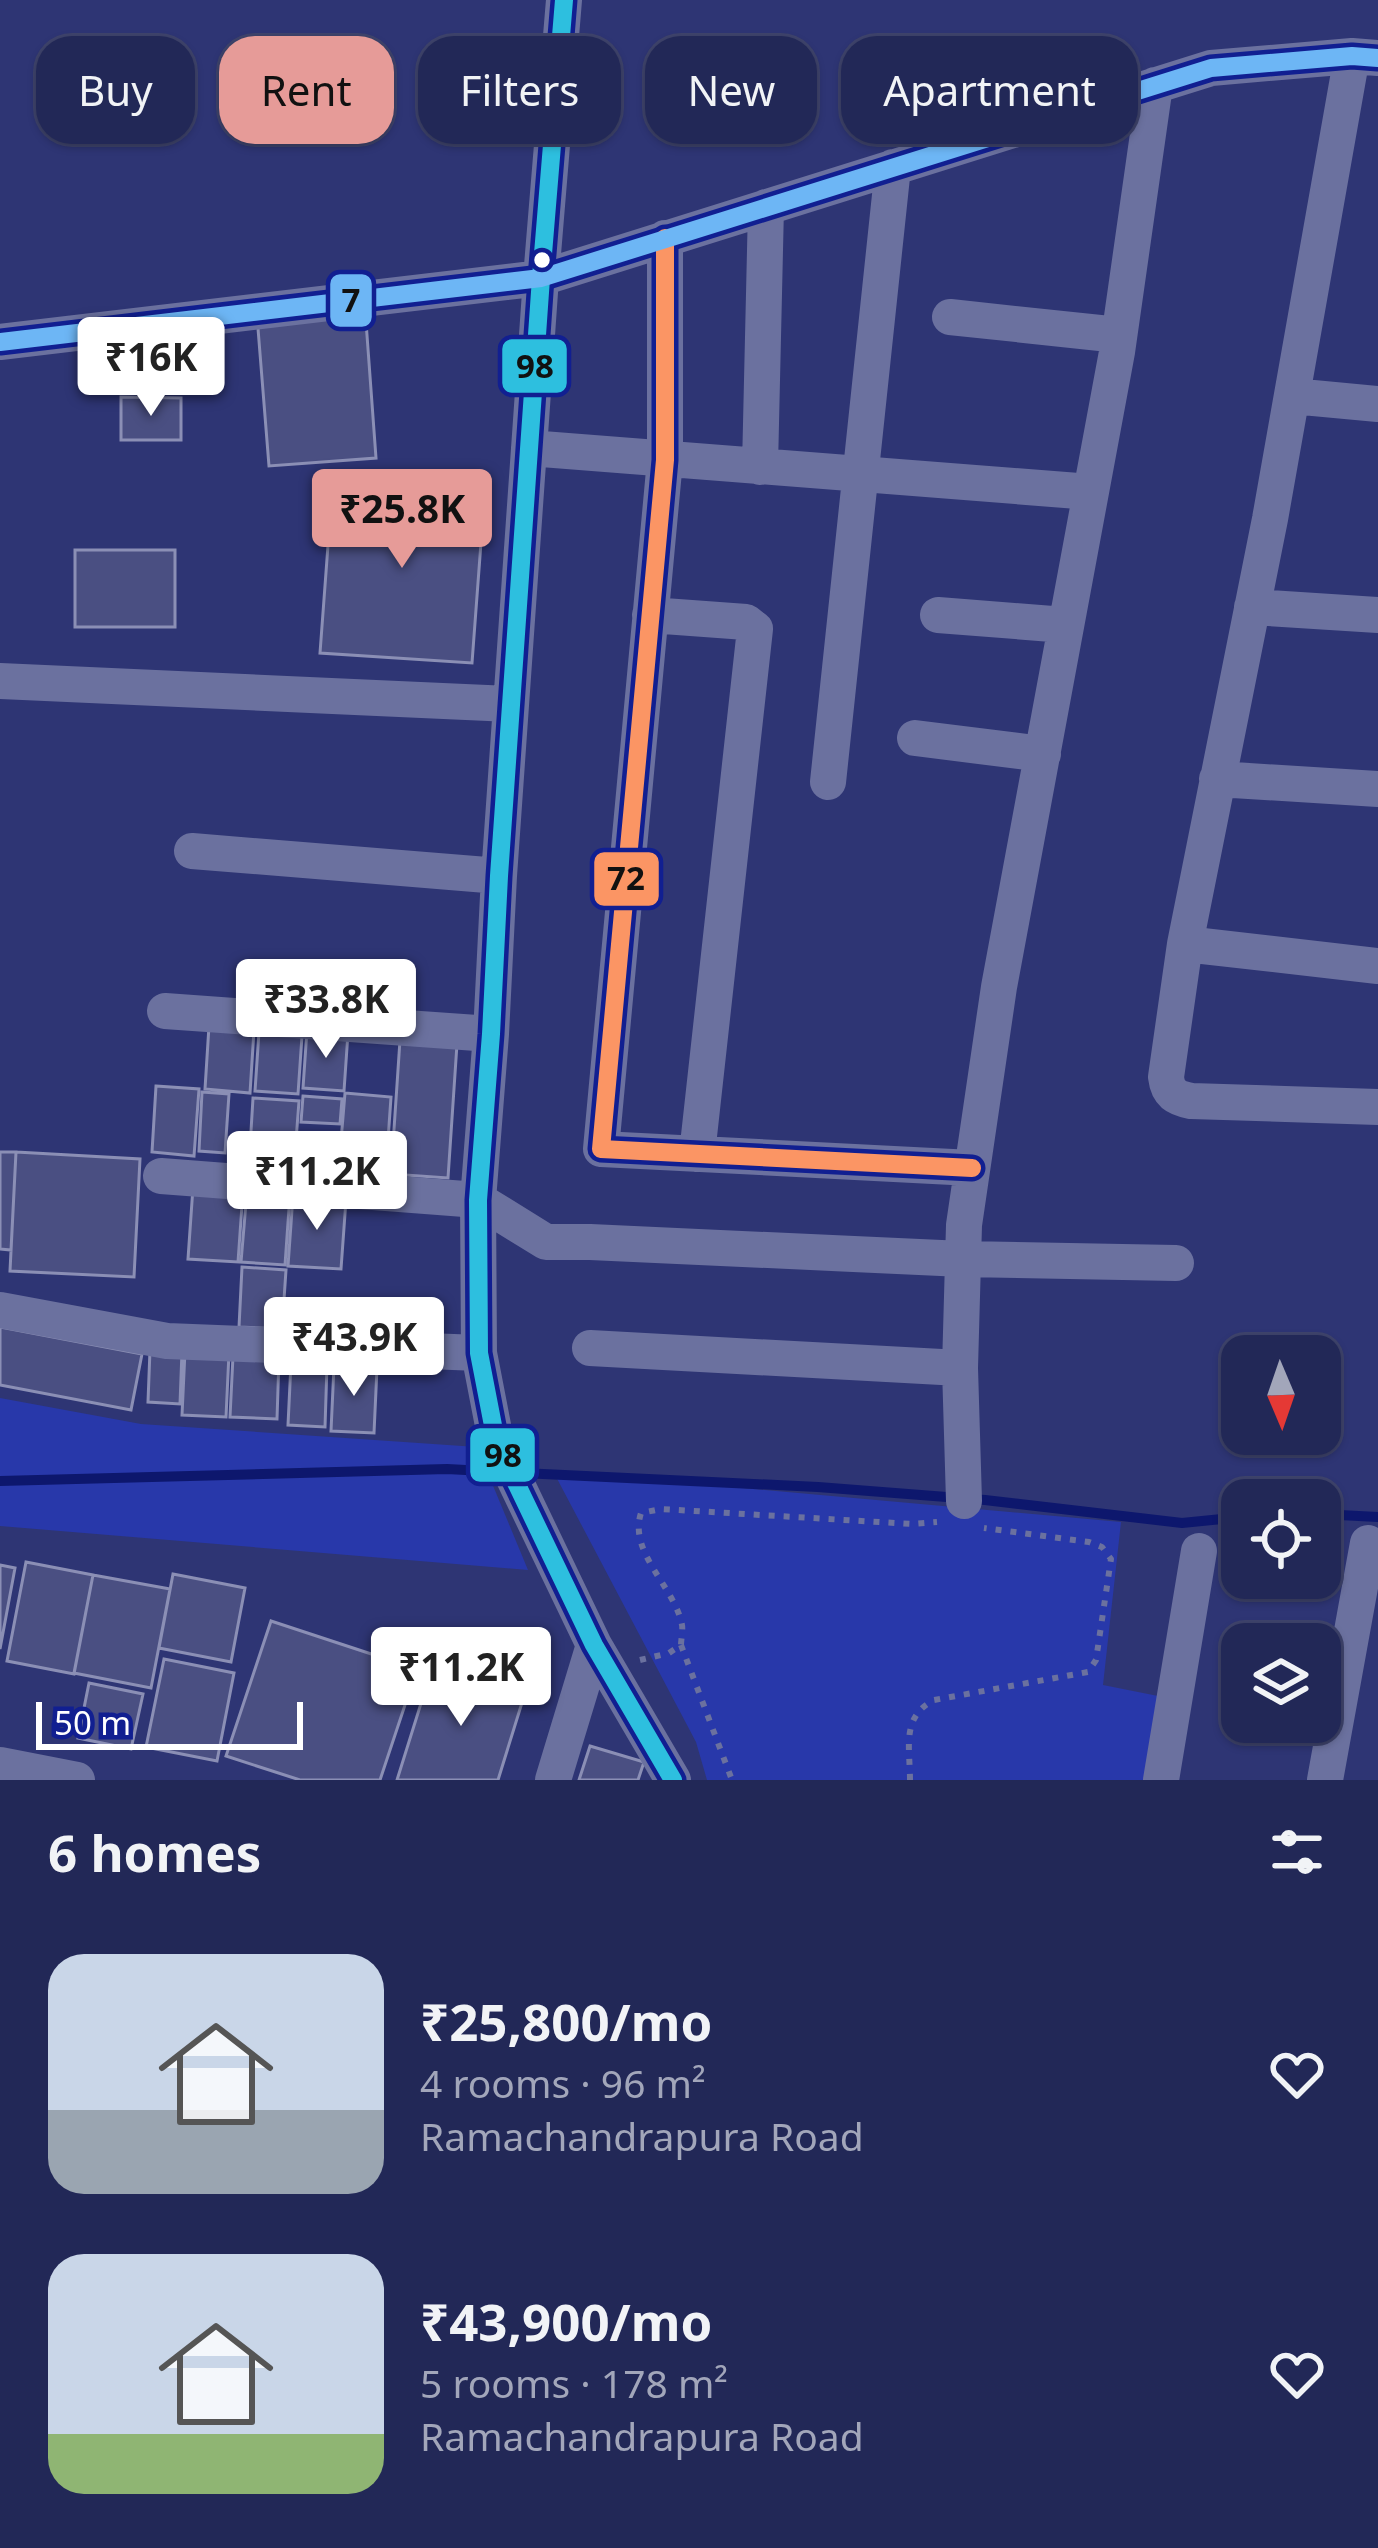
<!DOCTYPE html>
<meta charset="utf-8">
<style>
body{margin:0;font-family:"Noto Sans",sans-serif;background:#2a305d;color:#f1f3f6;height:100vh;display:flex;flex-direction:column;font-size:45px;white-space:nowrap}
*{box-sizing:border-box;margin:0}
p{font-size:39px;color:#a2a6ba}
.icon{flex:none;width:66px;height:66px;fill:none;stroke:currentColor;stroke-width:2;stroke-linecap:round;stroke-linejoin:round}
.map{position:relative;height:1780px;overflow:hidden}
.panel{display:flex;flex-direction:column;background:#222857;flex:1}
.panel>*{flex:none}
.hud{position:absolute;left:36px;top:36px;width:1308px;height:108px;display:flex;gap:24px}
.needle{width:78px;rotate:178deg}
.buttons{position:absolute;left:1221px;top:1335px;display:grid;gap:24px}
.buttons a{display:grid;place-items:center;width:120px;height:120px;border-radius:24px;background:#222857;box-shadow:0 3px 9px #0004,0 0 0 3px #3f446d;font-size:60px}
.scale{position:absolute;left:36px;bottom:30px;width:267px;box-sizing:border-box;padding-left:12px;border:6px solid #fff;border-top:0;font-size:33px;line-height:42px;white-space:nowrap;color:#fff;-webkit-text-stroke:9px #111f91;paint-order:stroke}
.price{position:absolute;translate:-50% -102px;padding:0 27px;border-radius:12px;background:#fff;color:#222;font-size:39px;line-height:78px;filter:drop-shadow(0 3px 6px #0008)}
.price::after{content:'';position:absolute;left:50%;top:72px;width:36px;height:27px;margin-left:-18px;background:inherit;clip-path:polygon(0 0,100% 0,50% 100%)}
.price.active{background:#e69b98;color:#111}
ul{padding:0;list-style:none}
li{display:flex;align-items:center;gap:36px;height:300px;padding:0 48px}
li span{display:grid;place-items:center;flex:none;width:336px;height:240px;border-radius:36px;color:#555}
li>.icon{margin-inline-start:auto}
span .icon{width:144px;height:144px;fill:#fffc;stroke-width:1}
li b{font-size:51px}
h2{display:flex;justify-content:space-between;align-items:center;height:144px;padding:0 48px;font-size:51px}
.tag{padding:0 42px;border-radius:36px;background:#222857;box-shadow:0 3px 9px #0004,0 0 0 3px #3f446d;font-size:42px;line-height:108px}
.tag.active{background:#e69b98;color:#111}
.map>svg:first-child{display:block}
</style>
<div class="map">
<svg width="1378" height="1780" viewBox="0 0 1378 1780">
<rect width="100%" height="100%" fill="#2e3574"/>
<path fill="#2838aa" d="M0 1398 141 1424 477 1447 528 1570 0 1526Z
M553 1471 1121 1522 1103 1685 1163 1697 1149 1780H707L696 1742Z"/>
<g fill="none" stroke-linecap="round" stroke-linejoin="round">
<path stroke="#0d176d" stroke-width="10" d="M522 1473 818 1487 985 1500 1182 1523 1242 1517
M0 1481 447 1469 503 1472
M1320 1514 1378 1517"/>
</g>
<path fill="#4a4f82" stroke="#8b8fb5" stroke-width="3" d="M365 308 376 458 269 466 257 316Z
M121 397 181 398V440H121Z
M333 478 485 489 472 663 320 653Z
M75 550H175V627H75Z
M209 1026 254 1030 250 1093 205 1089Z
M307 1030 348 1033 344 1091 303 1088Z
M259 1032 302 1036 298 1094 255 1091Z
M400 1040 457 1044 448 1178 391 1174Z
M156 1086 199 1089 194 1156 152 1152Z
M202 1092 229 1094 225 1153 199 1151Z
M345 1093 391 1097 386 1169 339 1165Z
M303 1096 342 1099 340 1124 301 1122Z
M253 1098 299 1101 294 1167 249 1164Z
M0 1152H16L11 1250 0 1249Z
M16 1152 140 1159 134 1277 10 1271Z
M193 1187 243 1191 238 1262 188 1259Z
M247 1191 290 1194 285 1265 241 1262Z
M293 1196 346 1200 341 1269 288 1266Z
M242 1267 286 1270 282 1329 239 1327Z
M0 1327 142 1354 131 1410 0 1385Z
M150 1350 182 1351 180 1404 148 1402Z
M185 1351 229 1353 226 1417 182 1415Z
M233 1356 279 1358 277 1419 230 1417Z
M291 1363 327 1365 325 1427 288 1425Z
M334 1366 377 1368 374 1433 331 1431Z
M26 1562 93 1575 74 1674 7 1661Z
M0 1565 15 1568 0 1649Z
M173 1574 245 1588 231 1662 159 1648Z
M93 1575 170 1589 151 1688 74 1673Z
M271 1621 417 1669 380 1780H300L226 1756Z
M164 1659 234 1673 217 1761 146 1747Z
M433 1665 525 1693 498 1780H397Z
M89 1683 143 1694 131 1749 78 1738Z
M590 1746 644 1762 638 1780H579Z"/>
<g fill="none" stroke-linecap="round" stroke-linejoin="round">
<path stroke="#6b719f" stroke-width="6" stroke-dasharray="6 9" stroke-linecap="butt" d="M681 1645 732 1780
M640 1660 669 1653 681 1645C681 1641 683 1629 682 1625 675 1587 628 1553 641 1513L661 1509 912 1524 937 1522
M910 1780C910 1747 901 1717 934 1700L1088 1672 1096 1660 1111 1559 1102 1547 1089 1542 984 1528"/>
<path stroke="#6b719f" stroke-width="36" d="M564 0 541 278 499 876 491 1034 478 1200 479 1353 496 1441 594 1645 673 1780
M1352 56 1270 519 1185 944 1166 1077C1168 1094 1176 1098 1191 1101L1378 1107
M665 238V460L601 1149 972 1168
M950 317 1119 335
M0 342 541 278 1211 68 1352 56 1378 58
M1292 396 1378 404
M529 448 1091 492
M760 467 766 207
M1252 607 1378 615
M650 615 746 622 755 629 697 1154
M938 615 1065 625
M0 681 511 704
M915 738 1043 754
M1217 779 1378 789
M828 782 893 167
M192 851 499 876
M1185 944 1378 966
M165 1011 491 1034
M161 1176 478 1200 546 1242H590L963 1259 1176 1263
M0 1310 167 1341 479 1353
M590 1348 960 1368
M964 1501 960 1368 964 1225 999 987 1117 352 1155 85
M0 1765 77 1780
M553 1780 594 1645
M1161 1780 1199 1551
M1325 1780 1368 1543"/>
<g stroke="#111f91" stroke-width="27">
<path id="bus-1" d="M564 0 541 278 499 876 491 1034 478 1200 479 1353 496 1441 594 1645 673 1780"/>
</g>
<g stroke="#111f91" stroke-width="27">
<path id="bus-2" d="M665 238V460L601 1149 972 1168"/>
</g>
<g stroke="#111f91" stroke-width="27">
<path id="bus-3" d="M0 342 541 278 1211 68 1352 56 1378 58"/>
</g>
<use href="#bus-1" stroke="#2dbfdf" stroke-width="18"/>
<use href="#bus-2" stroke="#fb9564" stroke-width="18"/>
<use href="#bus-3" stroke="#6db6f5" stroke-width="18"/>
</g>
<circle fill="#fff" stroke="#111f91" stroke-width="4.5" cx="542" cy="260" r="10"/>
<g stroke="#111f91" stroke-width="4.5">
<rect x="328" y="272" width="46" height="57" rx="12" fill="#6db6f5"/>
<rect x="500" y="337" width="69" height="58" rx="12" fill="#2dbfdf"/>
<rect x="592" y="850" width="69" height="58" rx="12" fill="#fb9564"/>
<rect x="468" y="1426" width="69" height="58" rx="12" fill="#2dbfdf"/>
</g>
<g font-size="33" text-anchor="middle" font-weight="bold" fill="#111">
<text x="351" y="312">7</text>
<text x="535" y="378">98</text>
<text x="626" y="890">72</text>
<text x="503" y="1467">98</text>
</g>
</svg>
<div class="buttons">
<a><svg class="needle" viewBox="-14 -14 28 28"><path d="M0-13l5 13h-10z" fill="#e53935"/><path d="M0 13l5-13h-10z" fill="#a2a6ba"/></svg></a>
<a><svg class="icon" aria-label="locate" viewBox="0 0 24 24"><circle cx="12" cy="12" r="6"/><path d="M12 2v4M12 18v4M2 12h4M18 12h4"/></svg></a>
<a><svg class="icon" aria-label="layers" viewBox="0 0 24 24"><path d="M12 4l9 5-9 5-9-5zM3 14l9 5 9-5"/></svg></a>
</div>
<div class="scale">50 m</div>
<b class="price" style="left:151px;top:419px">₹16K</b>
<b class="price active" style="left:402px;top:571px">₹25.8K</b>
<b class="price" style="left:326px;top:1061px">₹33.8K</b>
<b class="price" style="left:317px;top:1233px">₹11.2K</b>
<b class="price" style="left:354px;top:1399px">₹43.9K</b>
<b class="price" style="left:461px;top:1729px">₹11.2K</b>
<div class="hud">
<a class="tag">Buy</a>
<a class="tag active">Rent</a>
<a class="tag">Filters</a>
<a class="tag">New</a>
<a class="tag">Apartment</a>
</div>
</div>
<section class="panel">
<h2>6 homes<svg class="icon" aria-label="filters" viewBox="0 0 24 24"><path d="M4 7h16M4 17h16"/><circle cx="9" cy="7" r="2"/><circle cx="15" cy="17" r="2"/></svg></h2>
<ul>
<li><span style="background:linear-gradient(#c9d6e8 65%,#9aa5b1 0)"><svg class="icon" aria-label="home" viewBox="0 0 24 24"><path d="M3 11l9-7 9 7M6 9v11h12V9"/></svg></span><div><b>₹25,800/mo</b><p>4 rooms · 96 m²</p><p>Ramachandrapura Road</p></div><svg class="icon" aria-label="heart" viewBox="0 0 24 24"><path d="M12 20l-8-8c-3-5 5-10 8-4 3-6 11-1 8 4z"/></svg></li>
<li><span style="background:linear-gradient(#c9d6e8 75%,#8fb573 0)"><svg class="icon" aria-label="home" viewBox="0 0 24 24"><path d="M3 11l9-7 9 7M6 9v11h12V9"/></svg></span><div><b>₹43,900/mo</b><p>5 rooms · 178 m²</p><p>Ramachandrapura Road</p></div><svg class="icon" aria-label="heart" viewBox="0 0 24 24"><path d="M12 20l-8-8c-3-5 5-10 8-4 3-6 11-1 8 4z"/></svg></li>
</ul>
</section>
